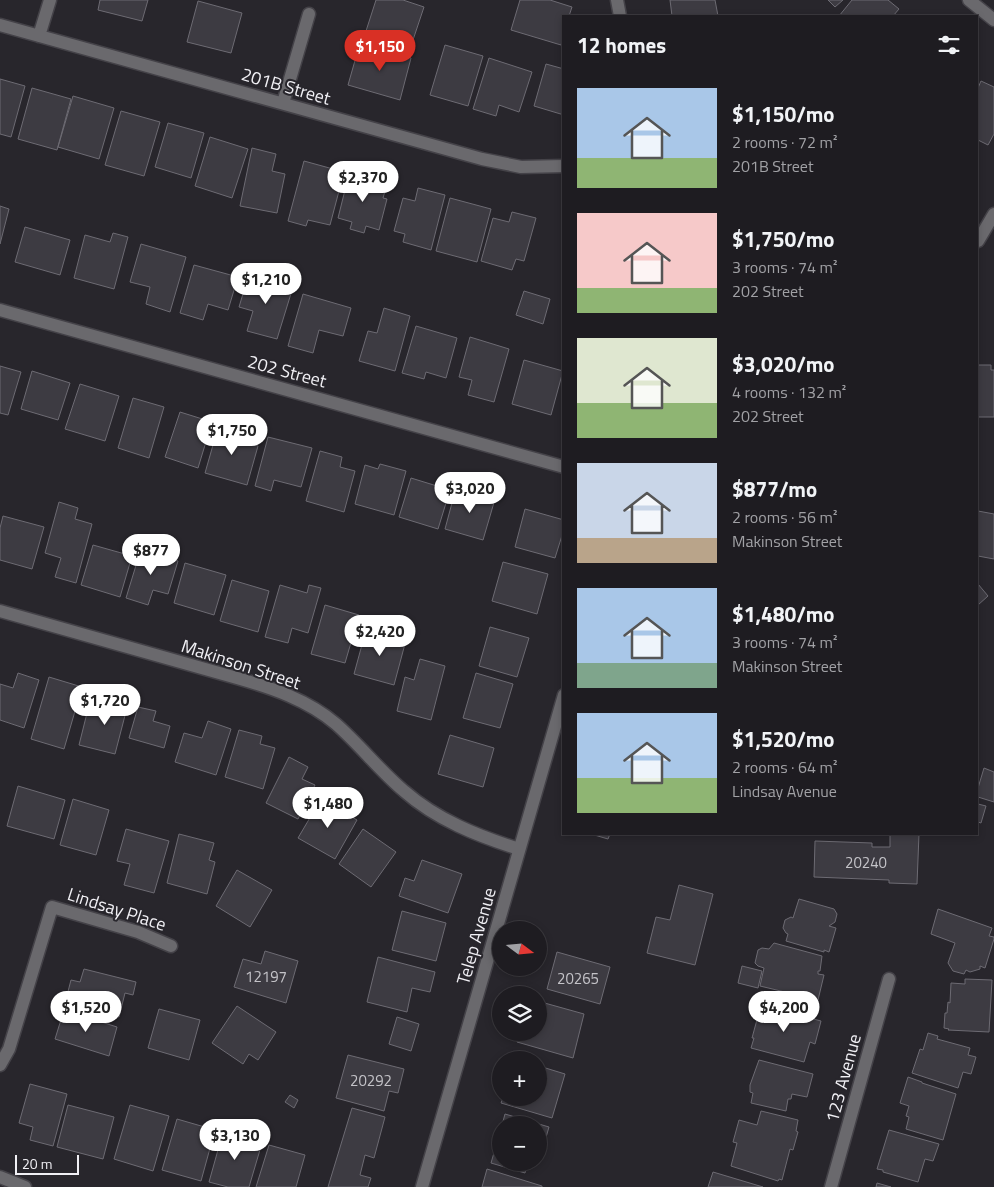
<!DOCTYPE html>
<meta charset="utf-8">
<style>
body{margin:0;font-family:"Titillium Web",sans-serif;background:#2b292e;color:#f1f3f6;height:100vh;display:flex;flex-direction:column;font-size:19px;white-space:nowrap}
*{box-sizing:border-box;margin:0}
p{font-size:16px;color:#a1a1a5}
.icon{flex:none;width:28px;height:28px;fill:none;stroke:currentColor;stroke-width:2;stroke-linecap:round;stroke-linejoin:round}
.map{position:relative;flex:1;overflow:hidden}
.details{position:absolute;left:562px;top:15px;width:416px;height:820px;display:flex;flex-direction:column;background:#1e1c21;border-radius:0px;box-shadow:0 2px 8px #0003,0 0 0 1px #3c3a3f}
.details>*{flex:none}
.needle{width:32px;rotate:106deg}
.controls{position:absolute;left:492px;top:921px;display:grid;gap:10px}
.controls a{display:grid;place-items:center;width:55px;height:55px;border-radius:50%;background:#1e1c21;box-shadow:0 2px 8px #0003,0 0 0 1px #3c3a3f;font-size:25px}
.scale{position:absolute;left:15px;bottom:12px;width:64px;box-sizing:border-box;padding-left:5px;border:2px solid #f1f0f5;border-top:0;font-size:14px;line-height:18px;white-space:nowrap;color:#f1f0f5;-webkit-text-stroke:4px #28262c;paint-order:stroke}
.price{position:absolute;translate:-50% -42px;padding:0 11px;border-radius:18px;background:#fff;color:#222;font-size:16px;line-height:32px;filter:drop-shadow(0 1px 2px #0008)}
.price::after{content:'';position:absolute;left:50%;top:30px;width:15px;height:11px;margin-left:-8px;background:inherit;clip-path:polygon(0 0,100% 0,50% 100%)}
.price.active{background:#d93025;color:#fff}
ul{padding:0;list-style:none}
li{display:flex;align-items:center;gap:15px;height:125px;padding:0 15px}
li span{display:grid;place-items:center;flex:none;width:140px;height:100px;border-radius:0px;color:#555}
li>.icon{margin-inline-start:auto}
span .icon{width:60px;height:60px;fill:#fffc;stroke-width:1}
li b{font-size:21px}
h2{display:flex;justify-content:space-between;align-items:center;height:60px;padding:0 15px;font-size:21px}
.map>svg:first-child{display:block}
</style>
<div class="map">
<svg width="994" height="1187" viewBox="0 0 994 1187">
<rect width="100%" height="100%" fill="#28262c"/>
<path fill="#3d3b42" stroke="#6d6b73" d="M100 0H148L142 21 98 10Z
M376 0H403L424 7 411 46 366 31Z
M520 0H550L572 7 569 16H564V34L561 45 511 30Z
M670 0H715L718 16H672Z
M828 0H843L835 7Z
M852 0H888L899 9 893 16H839Z
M198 1 242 13 231 53 187 42Z
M360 43 411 58 400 100 348 85Z
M445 45 483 56 468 106 430 95Z
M489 58 532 72 519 112 499 105 496 116 473 109Z
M546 64 564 69V115L534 106Z
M0 79 25 86 11 137 0 134Z
M981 81 994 87V134L988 145 978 140V88Z
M32 88 71 99 57 150 18 139Z
M73 96 114 108 99 159 58 147Z
M121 111 160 122 144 176 105 165Z
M168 123 204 133 191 178 155 167Z
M210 137 248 149 232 198 195 186Z
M252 148 276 154 272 171 285 174 277 213 240 206Z
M304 161 344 172 330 225 308 220 306 226 288 221Z
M349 174 387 184 383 198 387 199 379 230 366 226 364 233 350 229 352 222 338 218Z
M418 188 445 195 431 250 403 242 405 234 394 231 403 198 415 201Z
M450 198 491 209 477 262 436 251Z
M0 206 9 209 0 244Z
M512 212 536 218 524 261 516 259 512 270 481 261 493 218 509 222Z
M25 227 70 240 60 275 15 262Z
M113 233 128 237 114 289 74 278 85 235 110 242Z
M141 244 186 257 170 312 146 304 150 287 130 282Z
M194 265 238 277 228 310 208 304 203 320 180 313Z
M249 274 293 287 277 339 247 331 253 311 239 307Z
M524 291 550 299 543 324 516 315Z
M303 294 351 308 343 336 319 330 313 353 288 346Z
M384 308 410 316 395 371 359 361 368 331 377 333Z
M416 326 457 338 446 378 426 372 424 379 402 373Z
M470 337 509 349 494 402 468 395 472 380 459 377Z
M524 360 563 371 551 415 512 404Z
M978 365H991V370H994V417H978Z
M0 366 21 372 8 415 0 413Z
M32 371 70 383 58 420 21 409Z
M80 384 119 396 105 441 65 429Z
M133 398 164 407 149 458 118 448Z
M180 412 212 422 198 468 165 457Z
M219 424 246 431 244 441 258 446 247 485 205 473Z
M268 437 312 448 301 487 274 480 271 491 255 486Z
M320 451 342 457 340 467 355 471 344 512 306 501Z
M380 464 406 471 394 515 355 504 365 465 378 469Z
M411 478 450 490 438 529 399 517Z
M456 488 495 499 483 540 445 529Z
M59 502 78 508 75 519 92 524 76 583 55 577 61 558 45 553Z
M525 509 564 520V529L555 558 515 547Z
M978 511 994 514V559L978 556Z
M3 516 44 527 32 569 0 560V528Z
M93 545 132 556 120 597 81 585Z
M141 549 178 561 168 594 153 590 148 605 126 598Z
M503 562 548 574 537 614 492 601Z
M185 563 226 575 214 615 174 603Z
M232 580 269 591 258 632 220 621Z
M978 584 988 596 978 605Z
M280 585 307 593 309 585 321 588 308 633 292 628 288 643 265 637Z
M325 605 359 615 345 663 311 654Z
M490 627 529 638 517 677 479 666Z
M366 630 406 640 394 685 354 674Z
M420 659 445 666 431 720 397 711 405 677 414 680Z
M18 673 39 680 24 728 0 720V684L13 688Z
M476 673 513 684 500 728 463 718Z
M49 677 82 687 64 749 31 739Z
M109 694 129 700 115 754 79 745 87 713 103 717Z
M138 707 156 711 153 721 170 726 164 748 129 738Z
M208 721 231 729 216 775 175 762 184 733 202 738Z
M239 730 262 736 260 744 275 748 263 789 225 777Z
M450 735 494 748 483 787 438 774Z
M289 757 308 767 302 779 315 785 298 819 266 803Z
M984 768 994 772V802L978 797V788Z
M18 786 65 800 54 839 7 826Z
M73 799 109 810 96 855 60 845Z
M321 799 357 820 335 859 298 838Z
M978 804 986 806 981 823 978 822Z
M126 829 169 841 154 893 124 885 130 864 117 861Z
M363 829 396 852 371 887 339 864Z
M179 834 214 843 209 860 215 862 207 894 167 883Z
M591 834H610L608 839Z
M890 834H919L917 884 889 883V880L814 877 815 841 872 843V847H890Z
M422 860 462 874 448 913 399 896 405 878 414 881Z
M237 870 272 890 250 927 216 906Z
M679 885 713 894 695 965 647 953 656 917 670 920Z
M799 899 834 909 837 914 835 922 829 926 836 928 829 952 824 950V952L786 941 788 934 786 933 783 928 785 920 791 917 793 918Z
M938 909 992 928 989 936 994 937V939L985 968 980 966V969L970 972 966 970 964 974 953 971 948 963 955 943 931 934Z
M402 911 446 923 436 961 392 950Z
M774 943 822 956 820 971H818V974L824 975 818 1000 760 986 764 968 758 966 755 963 758 950 762 948 769 949Z
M265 951 298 961 286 1003 234 987 243 959 261 964Z
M557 952 610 967 600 1004 547 989Z
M378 957 435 972 430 992 412 988 407 1012 367 1002Z
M742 966 762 971 758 988 738 983Z
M84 969 136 982 133 995 125 993 119 1017 65 1003 71 980 80 982Z
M965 979 992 980 989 1032 948 1030 949 1029 944 1028 945 1013H947L948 1002 950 1003 951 983 965 984Z
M541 1002 584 1014 573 1058 517 1042 520 1032H539V1009Z
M761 1005 821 1021 815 1044 810 1042 804 1062 751 1048 754 1038H752Z
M237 1006 276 1032 258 1060 249 1054 243 1064 212 1043Z
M159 1009 200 1020 189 1060 148 1048Z
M64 1010 117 1027 109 1056 55 1039Z
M397 1017 419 1024 411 1051 389 1044Z
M928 1033 938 1036 937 1039 970 1048 968 1055 976 1057 971 1074 963 1072 958 1088 912 1073 920 1049 923 1050Z
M348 1055 404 1069 398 1093 389 1091 384 1111 336 1098Z
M759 1060 813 1074 807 1097 792 1094 791 1099H788L786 1111 751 1103 753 1093 750 1092V1085Z
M539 1066 565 1074 552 1118 501 1103 503 1098H539Z
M908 1077 922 1082V1083L956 1094 943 1140 906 1129 909 1117 906 1116 909 1106 900 1103Z
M30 1084 67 1094 53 1146 30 1140 33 1127 19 1123Z
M290 1095 298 1100 294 1108 285 1102Z
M68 1105 114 1117 103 1159 57 1147Z
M130 1105 169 1116 153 1171 114 1159Z
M352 1108 385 1117 374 1158 365 1155 360 1175 371 1178 368 1187H328Z
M761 1111 798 1120 796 1131 798 1132 793 1150 790 1149 782 1180 779 1179 778 1181 731 1166 737 1143 733 1142 739 1120 757 1125Z
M505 1114 549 1127 542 1151 539 1150V1125H502Z
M177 1119 215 1130 201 1181 162 1170Z
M501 1129V1162H528L525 1173 491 1163Z
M889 1130 939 1144 933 1161 925 1159 918 1182 883 1172V1170L877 1169Z
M223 1132 262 1143 249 1187H228L209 1182Z
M269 1145 305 1155 296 1187H256Z
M487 1169 542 1186V1187H482Z
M713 1172 763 1187H708Z
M877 1183 891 1187H876Z"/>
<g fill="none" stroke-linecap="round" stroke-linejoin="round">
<g stroke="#444248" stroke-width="15">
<path id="street" d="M617 0 620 16
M969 0 994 20
M0 25 482 159 521 167 564 166
M39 36 50 0
M283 103 309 14
M978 241 994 214
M0 310 564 467
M0 611 237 678C272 688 308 700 336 724 360 745 380 771 404 791 437 820 478 836 519 849
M0 1065 9 1049 52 907 138 932 171 946
M0 1177 25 1187
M422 1187 564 695
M831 1187 889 979"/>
</g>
<use href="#street" stroke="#6a696d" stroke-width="12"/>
</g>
<g text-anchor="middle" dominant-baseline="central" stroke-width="4" stroke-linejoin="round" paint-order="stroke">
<g font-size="15" fill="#c4c3c8">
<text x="866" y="862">20240</text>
<text x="266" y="976">12197</text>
<text x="578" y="978">20265</text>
<text x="371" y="1080">20292</text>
</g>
<g font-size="18" fill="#f1f0f5" stroke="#28262c">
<text transform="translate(286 86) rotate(16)">201B Street</text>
<text transform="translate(287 371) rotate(15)">202 Street</text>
<text transform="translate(241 664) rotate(18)">Makinson Street</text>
<text transform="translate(117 909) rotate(18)">Lindsay Place</text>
<text transform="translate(476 936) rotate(-74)">Telep Avenue</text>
<text transform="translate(843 1078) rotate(-75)">123 Avenue</text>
</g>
</g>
</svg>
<div class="controls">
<a><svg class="needle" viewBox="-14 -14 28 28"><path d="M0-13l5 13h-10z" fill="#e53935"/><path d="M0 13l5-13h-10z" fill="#a1a1a5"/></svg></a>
<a><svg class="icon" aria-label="layers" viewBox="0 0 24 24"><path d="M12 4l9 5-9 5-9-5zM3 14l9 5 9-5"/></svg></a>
<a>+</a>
<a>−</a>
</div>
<div class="scale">20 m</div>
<b class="price active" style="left:380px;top:72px">$1,150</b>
<b class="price" style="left:363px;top:203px">$2,370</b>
<b class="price" style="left:266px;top:305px">$1,210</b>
<b class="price" style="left:232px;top:456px">$1,750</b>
<b class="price" style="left:470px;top:514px">$3,020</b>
<b class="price" style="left:151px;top:576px">$877</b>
<b class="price" style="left:380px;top:657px">$2,420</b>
<b class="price" style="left:105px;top:726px">$1,720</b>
<b class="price" style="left:328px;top:829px">$1,480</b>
<b class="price" style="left:86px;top:1033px">$1,520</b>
<b class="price" style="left:784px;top:1033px">$4,200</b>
<b class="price" style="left:235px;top:1161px">$3,130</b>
<section class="details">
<h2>12 homes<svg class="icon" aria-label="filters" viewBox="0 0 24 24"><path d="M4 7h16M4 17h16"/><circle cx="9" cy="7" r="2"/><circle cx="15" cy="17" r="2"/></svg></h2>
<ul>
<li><span style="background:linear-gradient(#a9c7e8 70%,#8fb573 0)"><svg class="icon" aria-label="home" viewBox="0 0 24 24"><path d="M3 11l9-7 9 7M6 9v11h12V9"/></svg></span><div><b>$1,150/mo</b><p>2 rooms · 72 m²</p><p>201B Street</p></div></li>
<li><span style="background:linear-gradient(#f6c9c9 75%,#8fb573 0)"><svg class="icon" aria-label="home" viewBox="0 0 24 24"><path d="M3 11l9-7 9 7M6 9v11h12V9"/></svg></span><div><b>$1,750/mo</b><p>3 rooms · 74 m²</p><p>202 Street</p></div></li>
<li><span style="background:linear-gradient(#dfe7d0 65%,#8fb573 0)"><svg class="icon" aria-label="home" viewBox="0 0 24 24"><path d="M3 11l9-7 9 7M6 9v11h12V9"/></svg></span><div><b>$3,020/mo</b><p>4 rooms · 132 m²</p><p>202 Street</p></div></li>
<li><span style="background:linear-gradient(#c9d6e8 75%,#b9a48a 0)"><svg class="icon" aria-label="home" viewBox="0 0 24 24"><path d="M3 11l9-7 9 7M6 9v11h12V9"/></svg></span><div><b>$877/mo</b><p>2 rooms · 56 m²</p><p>Makinson Street</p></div></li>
<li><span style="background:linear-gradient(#a9c7e8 75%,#7fa58c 0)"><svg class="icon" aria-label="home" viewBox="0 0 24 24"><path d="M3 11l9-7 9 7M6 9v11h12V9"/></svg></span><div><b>$1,480/mo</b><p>3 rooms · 74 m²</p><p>Makinson Street</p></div></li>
<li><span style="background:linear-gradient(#a9c7e8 65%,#8fb573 0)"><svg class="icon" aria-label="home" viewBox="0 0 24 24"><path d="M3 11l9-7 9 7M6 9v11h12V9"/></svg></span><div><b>$1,520/mo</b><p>2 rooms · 64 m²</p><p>Lindsay Avenue</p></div></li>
</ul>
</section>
</div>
